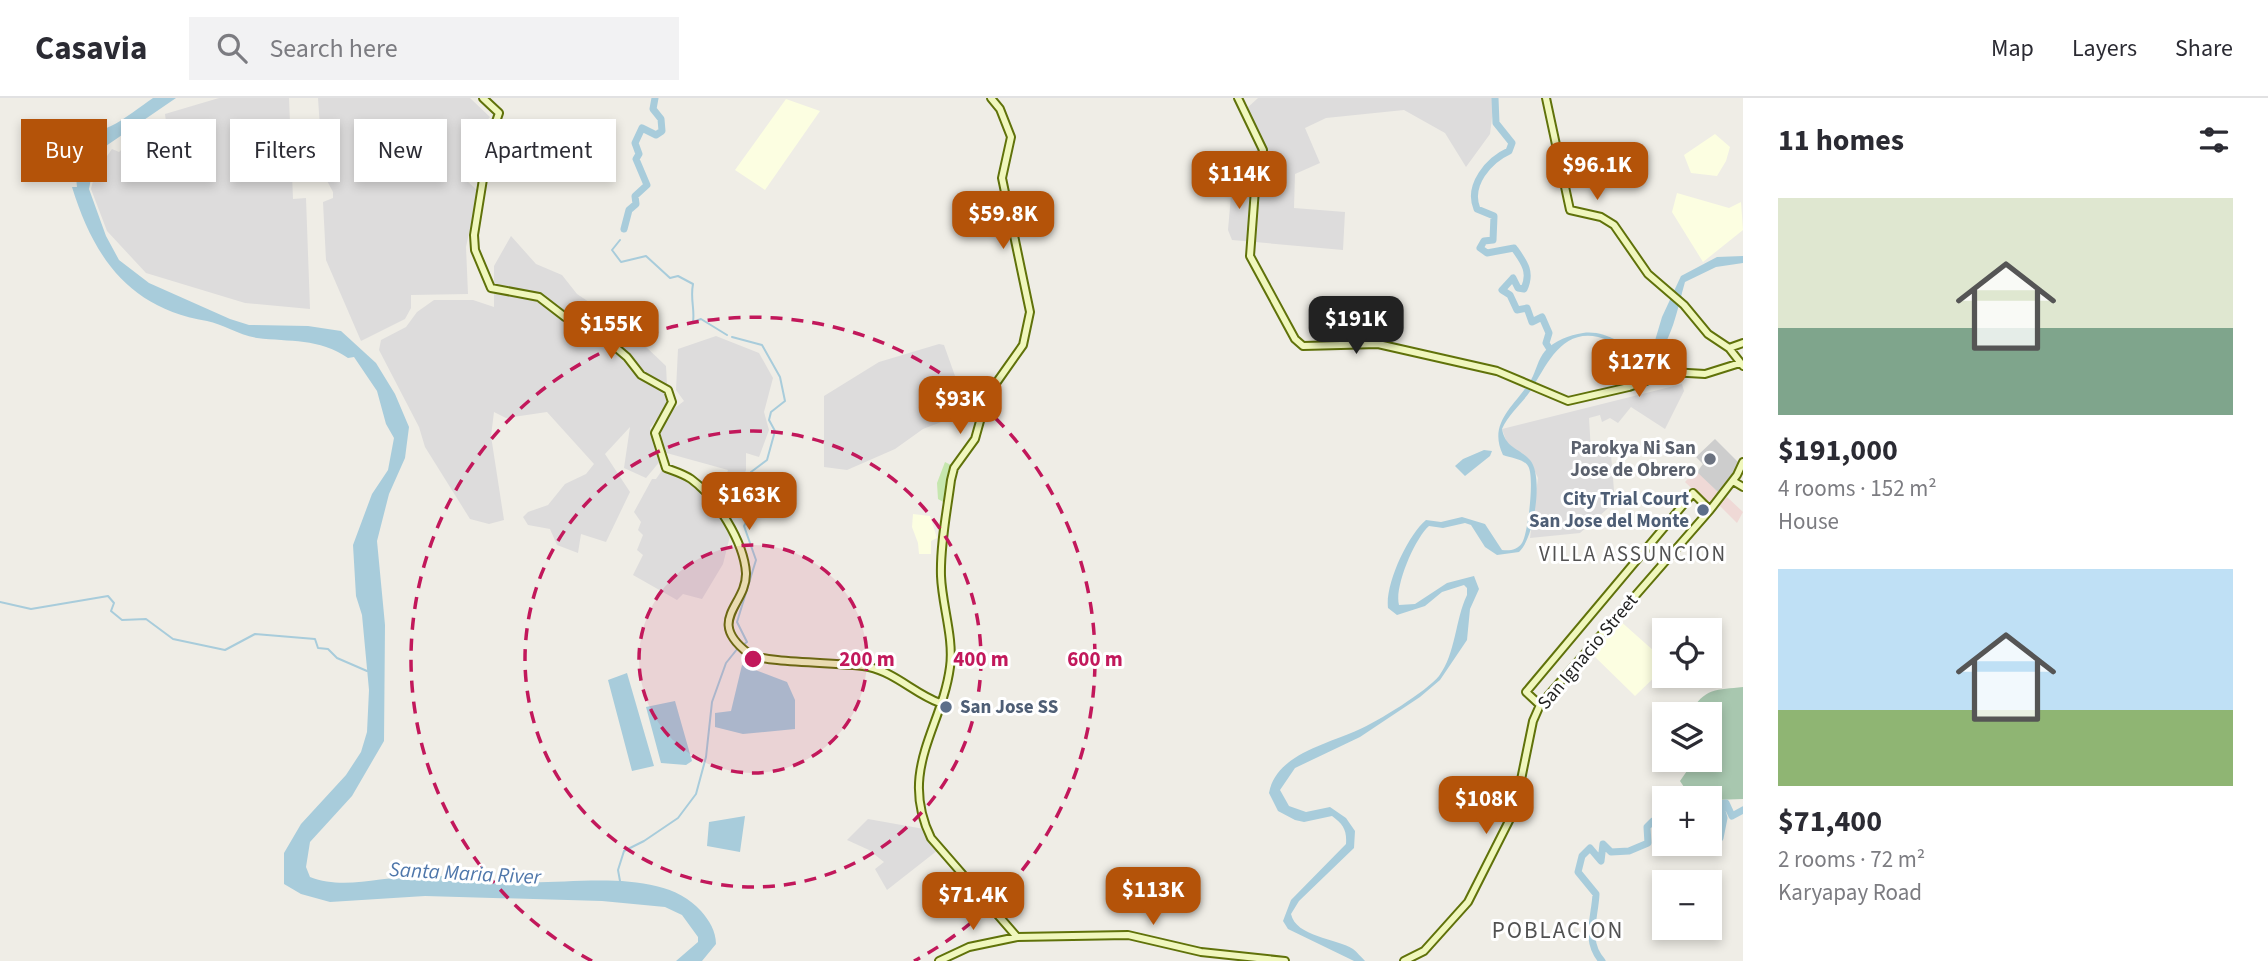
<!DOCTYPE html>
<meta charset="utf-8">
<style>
body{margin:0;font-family:"Source Sans 3",sans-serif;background:#f2f2f3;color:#2b2b33;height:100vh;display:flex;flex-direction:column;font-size:26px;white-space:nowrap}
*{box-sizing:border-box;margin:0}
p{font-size:23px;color:#7c7c81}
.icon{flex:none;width:38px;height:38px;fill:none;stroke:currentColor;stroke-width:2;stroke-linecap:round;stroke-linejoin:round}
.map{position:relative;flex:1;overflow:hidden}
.side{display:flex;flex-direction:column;background:#fff;width:525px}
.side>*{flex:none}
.hud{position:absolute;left:21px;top:21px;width:665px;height:63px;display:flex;gap:14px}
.tools{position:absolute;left:1652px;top:520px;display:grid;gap:14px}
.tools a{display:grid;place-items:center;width:70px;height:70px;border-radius:0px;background:#fff;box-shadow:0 4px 10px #0003;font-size:35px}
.price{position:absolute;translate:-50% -60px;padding:0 16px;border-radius:14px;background:#b45309;color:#fff;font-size:23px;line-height:46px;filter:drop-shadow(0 2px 4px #0008)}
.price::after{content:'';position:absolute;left:50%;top:42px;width:21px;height:16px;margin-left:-10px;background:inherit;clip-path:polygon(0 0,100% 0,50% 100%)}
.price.selected{background:#222;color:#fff}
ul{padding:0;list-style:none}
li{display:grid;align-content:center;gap:14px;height:371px;padding:0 35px}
li span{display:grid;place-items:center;height:217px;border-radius:0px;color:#555}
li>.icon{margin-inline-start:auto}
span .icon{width:126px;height:126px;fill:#fffc;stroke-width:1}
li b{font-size:30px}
h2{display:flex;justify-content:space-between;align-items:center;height:84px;padding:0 35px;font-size:30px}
.tag{padding:0 24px;border-radius:0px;background:#fff;box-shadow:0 4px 10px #0003;font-size:24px;line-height:63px}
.tag.selected{background:#b45309;color:#fff}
header{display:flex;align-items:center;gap:42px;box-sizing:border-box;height:98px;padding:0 35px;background:#fff;border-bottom:2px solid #e1e1e2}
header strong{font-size:33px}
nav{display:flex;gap:38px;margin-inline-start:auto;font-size:24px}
.search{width:490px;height:63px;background:#f2f2f3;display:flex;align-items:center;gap:18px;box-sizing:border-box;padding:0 24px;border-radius:0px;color:#7c7c81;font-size:26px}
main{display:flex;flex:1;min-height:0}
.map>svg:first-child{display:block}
</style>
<header>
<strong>Casavia</strong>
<div class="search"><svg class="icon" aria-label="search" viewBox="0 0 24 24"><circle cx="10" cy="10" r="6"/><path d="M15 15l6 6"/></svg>Search here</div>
<nav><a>Map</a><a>Layers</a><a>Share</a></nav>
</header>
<main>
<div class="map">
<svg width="1743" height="863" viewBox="0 0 1743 863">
<rect width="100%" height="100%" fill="#efede6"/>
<path fill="#dddcdc" d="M219 0H289L293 101 306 100 310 211 245 205 146 175 107 133 91 91 95 75 112 51 119 54 139 35 167 32 165 16Z
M318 0H470L490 19 475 37 472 75 466 82 478 93 466 149 468 196 411 197V210L405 221 361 243 326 162 323 104 333 100V94L323 75Z
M1258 0H1493L1494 4 1490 36 1466 69 1445 35 1404 12 1326 20 1305 30 1320 65 1295 76 1294 110 1345 114 1343 152 1232 142 1228 132 1234 62 1264 49 1246 11Z
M511 138 536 166 562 177 577 196 622 226 666 268 668 306 650 330 661 362 646 380 624 370 630 329 605 356 630 394 606 444 581 436 578 455 557 447 550 431 528 427 523 419 528 414 548 407 565 386 586 376 594 366 547 314 506 320 494 314 491 338 504 422 489 426 470 421 425 349 419 329 379 252 381 242 406 229 417 214 434 202H473L494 209V168Z
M716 238 759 255 773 280 764 314 769 332 759 359 746 355V372L736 398 721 392 728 372 663 354 657 331 671 313 684 303 676 292 678 251Z
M939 246 944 247 965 306 962 316 923 331 895 351 847 372 824 369V298L879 264Z
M1682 286 1684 293 1665 331 1631 309 1618 325 1610 320 1602 324 1600 317 1589 320 1591 353 1600 352 1611 357 1615 404 1580 435 1530 440 1538 380 1530 363 1507 345 1502 331Z
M663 371 689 382 731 434 723 466 702 501 683 496 677 502 633 477 643 457 637 452 643 437 638 432 641 424 634 414 652 381H656Z
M868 721 924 731 938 752 887 792 875 771 884 764 869 752 847 742Z"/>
<path fill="#efd9d6" d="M1696 372 1719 395 1708 406 1685 384Z
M1727 399 1743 414 1737 425 1719 407Z"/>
<path fill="#fcfee1" d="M786 1 820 13 765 92 735 72Z
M1715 36 1730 49 1726 63 1717 78 1691 75 1684 57Z
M1677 95 1729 110 1741 104 1743 132 1703 164 1672 114Z
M913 416 930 418 937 440 931 443V456H919L918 445 912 429Z
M1618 521 1664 562V570L1635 598 1590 554Z"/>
<path fill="#cdcdcd" d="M1715 341 1740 366 1733 380 1718 394 1697 374 1703 366 1696 359Z"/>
<path fill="#c6e7ae" d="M945 364 953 368 947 382 945 405 938 401 937 385Z"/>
<path fill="#a8c7af" d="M1743 589V701L1714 702 1717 723 1710 728V700H1688L1690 698 1680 683 1689 670 1687 662H1710V616H1690C1704 589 1717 592 1743 589Z"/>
<path fill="#a8ccdb" d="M153 0H176L103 50 94 65 89 91 106 138 119 162 149 185 230 221 249 227 308 228 341 233 376 265 395 296 409 329 405 360 389 396 377 443 385 527 384 643 352 698 310 744 306 769 310 779C343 792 381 779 416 778 452 776 487 783 522 784 575 786 663 769 701 813 709 822 716 833 716 846L702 863H676L698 844V839L682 817 665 809 602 803 425 798 330 804 301 796 284 786V755L301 726 346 677 361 654 367 634 369 592 362 517 356 498 353 447 372 396 388 372 394 340 386 326 377 293 354 259 348 260C319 240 290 244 257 240 238 237 223 226 207 223 129 210 94 160 72 89H77C73 57 82 40 111 28 124 22 141 8 153 0Z
M1743 158V165L1716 169 1685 184C1678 208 1672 246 1652 263 1632 260 1618 244 1598 239 1561 231 1547 267 1531 292 1522 306 1509 315 1502 331 1506 351 1518 349 1530 362 1544 378 1534 441 1519 454L1497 457 1485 449 1471 427 1465 425 1443 430 1429 428C1415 440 1394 489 1399 507L1415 506 1447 485 1474 478 1479 491 1470 511 1467 542 1440 582 1420 599 1360 639 1295 670 1280 692 1289 708 1306 714 1330 709 1346 720 1355 733 1354 750 1299 803 1291 816C1296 839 1336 840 1353 851 1357 854 1361 859 1365 863H1354L1288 831 1283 823 1291 802 1346 746C1347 732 1343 726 1332 718L1304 724 1295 722 1278 713 1269 695C1276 656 1328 646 1358 632 1377 624 1427 593 1439 578 1456 555 1455 522 1467 497V490L1464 487 1442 494 1425 508 1397 517 1388 510C1385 486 1408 437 1426 422L1441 424 1462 419 1485 426 1502 452C1510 453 1517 452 1522 445 1528 436 1535 378 1528 368 1524 361 1511 360 1503 357 1487 324 1516 307 1531 282 1536 273 1538 261 1545 253 1554 243 1569 237 1583 235 1606 232 1624 247 1642 258L1651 256 1662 219 1681 178 1717 159Z
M1484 352 1492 353 1490 358 1465 378 1455 368 1463 361Z
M742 567 787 584 795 602V631L743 636 715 629V615L731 613Z
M627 575 654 668 632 673 608 582Z
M675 603 692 663 686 667 661 665 646 609Z
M745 718 740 754 707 748 709 724Z"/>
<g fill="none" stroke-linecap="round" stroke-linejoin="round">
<path stroke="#a8ccdb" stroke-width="2" d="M620 142 612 152 621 164 646 158 670 180 678 178 693 186C690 201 695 211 693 224L701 221 727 237
M732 239 762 247 780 279 785 303 771 314 769 322 775 333 767 362 751 374V390L778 410V414L749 419 744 428 756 462 737 524 747 544 743 547
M0 504 31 511 108 498 114 505 111 513 122 522 146 521 173 541 225 552 255 536 315 541 318 550 328 551 337 560 367 573
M620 783 618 772 624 753 644 743 678 720 696 696 706 659 712 604 726 565 738 550"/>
<path stroke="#a8ccdb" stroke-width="7" d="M1495 0 1496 25 1512 45 1509 53C1489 62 1467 87 1477 111L1494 118 1493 142 1484 143 1480 150 1487 155 1514 150C1524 164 1532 174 1524 191L1518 190 1513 180 1502 192 1510 197 1517 212 1527 210 1532 224 1542 219 1549 235 1546 245 1551 253
M624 131 629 112 636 106 635 98 647 87 636 61 639 56 635 45 642 30 656 37 662 33 661 21 653 11 655 0
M1710 745 1720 740 1724 720 1720 706 1726 705 1732 718 1743 712
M1672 746 1677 750 1684 746
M1602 863C1584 843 1595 819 1596 796L1578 774 1582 758 1590 750 1601 763 1603 746 1611 754 1629 753 1648 745 1647 729 1653 723 1663 724 1658 729 1664 734"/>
<g stroke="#60720a" stroke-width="10">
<path id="secondary" d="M483 0 499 15 489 44 474 137 475 152 491 190 539 199 565 219 600 236 627 259 641 277 668 292 672 304 655 335 666 370C674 373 684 376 691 381 716 399 744 444 746 475 747 507 705 522 748 555 762 566 846 564 869 569 896 575 915 596 940 605
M991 0 1000 11 1011 39 1002 80 1030 214 1023 247 987 298 975 341 954 370 951 382C947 413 940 447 941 478 942 507 954 540 950 569 942 630 898 672 931 740L1017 839
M1238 0 1263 52 1256 78 1250 158 1295 241 1303 248 1378 246 1497 273 1568 303 1629 289 1671 274 1705 276 1740 265
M1546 0 1570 112 1601 119 1614 127 1648 176 1684 207 1708 236 1729 250 1743 268
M1729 250 1743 245
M1733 383 1743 389
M1540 607 1526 594 1693 395 1710 412
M939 863 969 849 1017 839 1128 837 1201 854 1285 863
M1404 863 1424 853 1468 804 1515 711 1533 623 1540 607 1710 412 1737 377 1743 364"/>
</g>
<use href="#secondary" stroke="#f0f7bd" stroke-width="6"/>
</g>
<circle cx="753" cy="561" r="114" fill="#c2185b" fill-opacity=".12"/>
<g fill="none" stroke="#c2185b" stroke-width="3.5" stroke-dasharray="12 9">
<circle cx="753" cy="561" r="114"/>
<circle cx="753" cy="561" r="228"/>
<path d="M592 863A342 342 0 1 1 914 863"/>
</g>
<circle fill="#6b7280" stroke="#fff" stroke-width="2.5" cx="1710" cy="361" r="7"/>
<g fill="#5c6f8a" stroke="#fff" stroke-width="2.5">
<circle cx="1703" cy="412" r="7"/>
<circle cx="946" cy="609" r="7"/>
</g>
<g text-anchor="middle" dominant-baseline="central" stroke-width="6" stroke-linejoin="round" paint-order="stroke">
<g font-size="19" font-weight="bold" fill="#5b616d" stroke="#fff" text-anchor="end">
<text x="1696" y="350">Parokya Ni San<tspan x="1696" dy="22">Jose de Obrero</tspan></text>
</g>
<g font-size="19" font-weight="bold" fill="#4e5e75" stroke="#fff" text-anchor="end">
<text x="1689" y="401">City Trial Court<tspan x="1689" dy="22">San Jose del Monte</tspan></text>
<text x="960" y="609" text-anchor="start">San Jose SS</text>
</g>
<g font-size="19" fill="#1f1f1f" stroke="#fff">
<text transform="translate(1588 554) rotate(-50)">San Ignacio Street</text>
</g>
<g font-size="21" letter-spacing="2" fill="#525252" stroke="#fff">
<text x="1633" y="456">VILLA ASSUNCION</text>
</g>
<g font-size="21" font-style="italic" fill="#4f77ab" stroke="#fff">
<text transform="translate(465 775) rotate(3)">Santa Maria River</text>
</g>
<g font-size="23" letter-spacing="2" fill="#525252" stroke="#fff">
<text x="1558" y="832">POBLACION</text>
</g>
</g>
<circle cx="753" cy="561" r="10" fill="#c2185b" stroke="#fff" stroke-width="3.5"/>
<g font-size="21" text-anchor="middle" font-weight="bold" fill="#c2185b" stroke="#fff" stroke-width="6" stroke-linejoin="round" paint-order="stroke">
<text x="867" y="568">200 m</text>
<text x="981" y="568">400 m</text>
<text x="1095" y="568">600 m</text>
</g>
</svg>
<div class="tools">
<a><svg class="icon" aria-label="locate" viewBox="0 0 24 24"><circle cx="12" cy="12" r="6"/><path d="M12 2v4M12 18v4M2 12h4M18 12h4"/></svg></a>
<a><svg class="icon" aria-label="layers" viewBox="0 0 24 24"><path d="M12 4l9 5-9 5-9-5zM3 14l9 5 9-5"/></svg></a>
<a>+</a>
<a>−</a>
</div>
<b class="price" style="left:1597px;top:104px">$96.1K</b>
<b class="price" style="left:1239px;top:113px">$114K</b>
<b class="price" style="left:1003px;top:153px">$59.8K</b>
<b class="price selected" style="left:1356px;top:258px">$191K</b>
<b class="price" style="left:611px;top:263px">$155K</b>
<b class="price" style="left:1639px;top:301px">$127K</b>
<b class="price" style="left:960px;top:338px">$93K</b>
<b class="price" style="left:749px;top:434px">$163K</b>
<b class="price" style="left:1486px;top:738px">$108K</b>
<b class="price" style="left:1153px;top:829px">$113K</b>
<b class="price" style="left:973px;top:834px">$71.4K</b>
<div class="hud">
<a class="tag selected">Buy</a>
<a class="tag">Rent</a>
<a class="tag">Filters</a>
<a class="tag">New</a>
<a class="tag">Apartment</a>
</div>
</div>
<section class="side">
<h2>11 homes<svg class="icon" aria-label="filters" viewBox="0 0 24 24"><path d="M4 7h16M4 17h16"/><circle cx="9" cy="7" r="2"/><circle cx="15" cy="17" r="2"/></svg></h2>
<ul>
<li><span style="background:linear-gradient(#dfe7d0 60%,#7fa58c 0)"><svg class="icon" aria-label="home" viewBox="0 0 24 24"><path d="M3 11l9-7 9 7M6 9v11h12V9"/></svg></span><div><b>$191,000</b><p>4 rooms · 152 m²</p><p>House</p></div></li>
<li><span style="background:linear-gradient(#bfe0f5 65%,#8fb573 0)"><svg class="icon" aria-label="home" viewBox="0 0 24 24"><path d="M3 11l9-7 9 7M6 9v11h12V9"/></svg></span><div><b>$71,400</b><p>2 rooms · 72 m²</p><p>Karyapay Road</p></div></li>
</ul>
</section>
</main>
